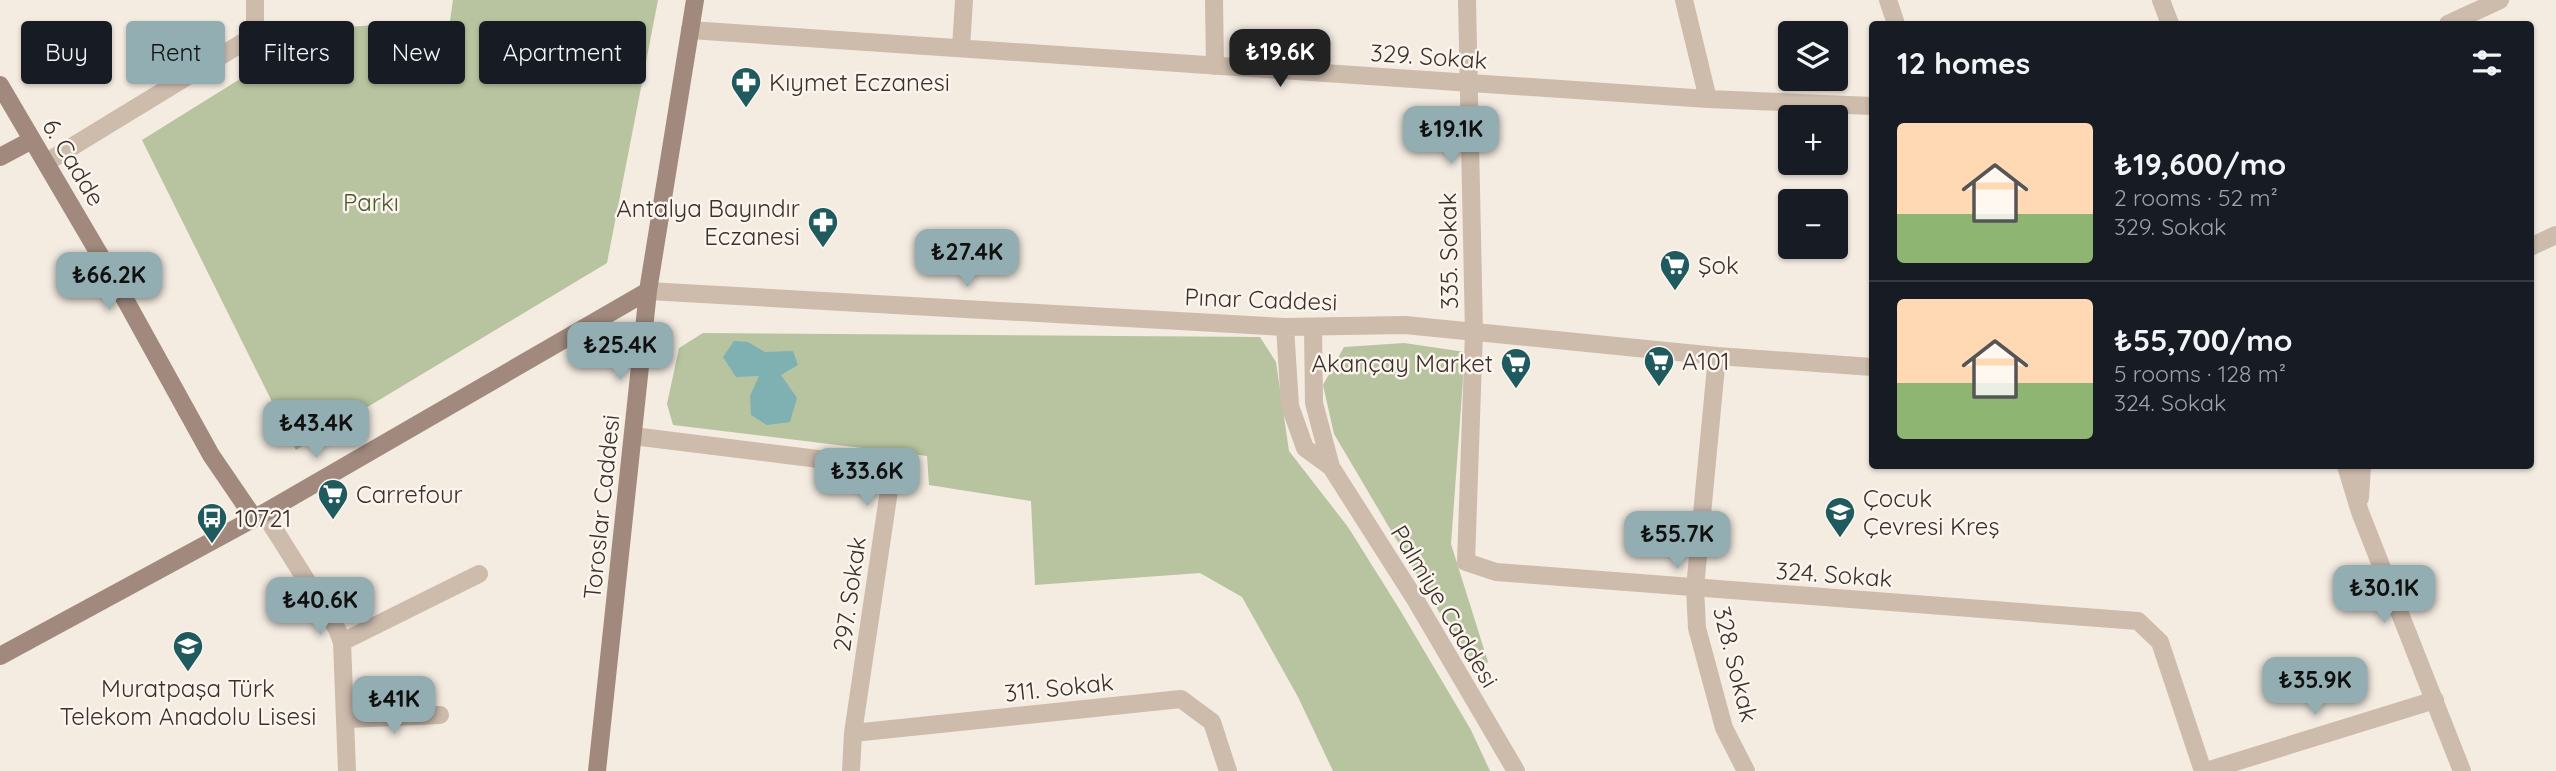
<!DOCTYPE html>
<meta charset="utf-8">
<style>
body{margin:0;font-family:Quicksand,sans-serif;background:#20242c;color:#f1f3f6;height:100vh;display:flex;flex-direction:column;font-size:26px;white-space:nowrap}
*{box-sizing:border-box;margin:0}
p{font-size:23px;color:#9ea1a6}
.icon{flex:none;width:38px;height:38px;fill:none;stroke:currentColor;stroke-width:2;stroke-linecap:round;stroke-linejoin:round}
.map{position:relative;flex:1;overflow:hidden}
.sheet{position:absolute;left:1869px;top:21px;width:665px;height:448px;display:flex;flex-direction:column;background:#171b24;border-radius:7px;box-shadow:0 2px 5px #0004}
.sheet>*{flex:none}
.guide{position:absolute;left:21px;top:21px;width:665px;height:63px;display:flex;gap:14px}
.tools{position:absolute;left:1778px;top:21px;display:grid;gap:14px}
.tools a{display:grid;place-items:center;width:70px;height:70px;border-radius:7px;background:#171b24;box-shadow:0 2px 5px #0004;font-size:35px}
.price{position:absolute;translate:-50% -60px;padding:0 16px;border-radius:14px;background:#92aeb2;color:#111;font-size:23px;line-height:46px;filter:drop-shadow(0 2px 4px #0008)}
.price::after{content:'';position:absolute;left:50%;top:42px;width:21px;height:16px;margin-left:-10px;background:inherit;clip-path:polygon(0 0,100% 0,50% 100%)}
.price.active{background:#222;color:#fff}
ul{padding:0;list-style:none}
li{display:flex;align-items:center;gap:21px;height:175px;padding:0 28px}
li+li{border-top:2px solid #363941}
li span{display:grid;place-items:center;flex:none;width:196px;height:140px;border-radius:7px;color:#555}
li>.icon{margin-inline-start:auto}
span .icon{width:84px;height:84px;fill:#fffc;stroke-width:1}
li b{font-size:30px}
h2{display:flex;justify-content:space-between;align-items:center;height:84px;padding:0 28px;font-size:30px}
.tag{padding:0 24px;border-radius:7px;background:#171b24;box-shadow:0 2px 5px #0004;font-size:24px;line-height:63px}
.tag.active{background:#92aeb2;color:#111}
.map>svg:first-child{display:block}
</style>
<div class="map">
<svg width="2556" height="771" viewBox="0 0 2556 771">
<rect width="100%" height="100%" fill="#f4ebe1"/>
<path fill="#b8c4a0" d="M453 0H658L607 263 296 450 142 140 264 64 272 31 450 21Z
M703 333 1260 337 1276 362 1289 451 1348 527 1400 610 1471 730 1490 771H1333L1298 697 1242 597 1200 573 1035 585 1031 501 929 485 927 456 673 425 667 404 679 348Z
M1404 343 1465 352 1451 544 1488 662 1474 671 1334 434 1323 385 1344 347Z"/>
<path fill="#7fb0b2" d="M734 341 748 342 765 352 793 351 798 365 781 375 797 398 790 422 767 425 751 415 750 396 759 376 736 377 723 357Z"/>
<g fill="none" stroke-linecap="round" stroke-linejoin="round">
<path stroke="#cdbbac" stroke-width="18" d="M1214 0 1215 66
M1467 0 1474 332 1466 562 1496 572 2138 621 2160 642 2203 771
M1684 0 1708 99
M1888 0 1896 24
M2161 0 2170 24
M2448 24 2500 0
M690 30 1708 99 1872 106
M961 48 964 0
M47 162 255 35V0
M2530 247 2556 235
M648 291 1285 327 1405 325 1717 356 1872 367
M1285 327 1290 406 1305 448 1331 467
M1313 327 1314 403 1331 467 1415 599 1516 771
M1717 356 1695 588 1697 628 1724 728 1746 771
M633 436 867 465 882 468 891 477 853 733 851 771
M2346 466 2360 512 2462 771
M2360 498 2362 466
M264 513 337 629 342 642 347 771
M342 642 479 574
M347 719 440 715
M853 733 1181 699 1212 722 1228 771
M2206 771 2435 700"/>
<path stroke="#a18a7d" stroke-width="18" d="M0 85 111 274 211 455 254 518
M0 157 32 140
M0 656 264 513 648 291
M597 771 648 291 695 0"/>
</g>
<defs>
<g id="pharmacy-pin" transform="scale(1.575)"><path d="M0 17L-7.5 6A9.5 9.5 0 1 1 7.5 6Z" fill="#1f5a5e" stroke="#fbf5ee"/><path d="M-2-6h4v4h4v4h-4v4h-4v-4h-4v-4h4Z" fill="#fff"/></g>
<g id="supermarket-pin" transform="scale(1.575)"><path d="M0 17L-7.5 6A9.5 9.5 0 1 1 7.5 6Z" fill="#1f5a5e" stroke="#fbf5ee"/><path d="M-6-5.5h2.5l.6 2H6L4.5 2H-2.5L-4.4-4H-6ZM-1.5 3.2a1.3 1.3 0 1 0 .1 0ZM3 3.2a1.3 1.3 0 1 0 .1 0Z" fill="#fff"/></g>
<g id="school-pin" transform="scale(1.575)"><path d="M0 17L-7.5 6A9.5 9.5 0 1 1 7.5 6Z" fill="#1f5a5e" stroke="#fbf5ee"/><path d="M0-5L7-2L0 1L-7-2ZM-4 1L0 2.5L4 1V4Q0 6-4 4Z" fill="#fff"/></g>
<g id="bus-pin" transform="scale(1.575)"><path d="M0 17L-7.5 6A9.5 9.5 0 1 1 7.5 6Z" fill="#1f5a5e" stroke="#fbf5ee"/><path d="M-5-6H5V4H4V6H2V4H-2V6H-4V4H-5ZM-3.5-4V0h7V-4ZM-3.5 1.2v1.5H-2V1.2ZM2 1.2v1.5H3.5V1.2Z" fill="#fff"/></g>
</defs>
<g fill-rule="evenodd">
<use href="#pharmacy-pin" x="746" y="82"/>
<use href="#pharmacy-pin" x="823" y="222"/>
<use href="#supermarket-pin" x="1675" y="265"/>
<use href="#supermarket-pin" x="1659" y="361"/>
<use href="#supermarket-pin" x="1516" y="363"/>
<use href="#supermarket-pin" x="333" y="494"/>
<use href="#school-pin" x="1840" y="512"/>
<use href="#bus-pin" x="212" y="518"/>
<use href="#school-pin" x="188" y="646"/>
</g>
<g text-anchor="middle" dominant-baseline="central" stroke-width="5" stroke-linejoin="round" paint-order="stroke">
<g font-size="24" fill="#3b302b" stroke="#fbf5ee">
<text transform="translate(1429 56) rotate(4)">329. Sokak</text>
<text transform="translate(74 162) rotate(59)">6. Cadde</text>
<text transform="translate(1448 251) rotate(-91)">335. Sokak</text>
<text transform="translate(1261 299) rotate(2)">Pınar Caddesi</text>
<text transform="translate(601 507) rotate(-84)">Toroslar Caddesi</text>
<text transform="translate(1834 574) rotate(4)">324. Sokak</text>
<text transform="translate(849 594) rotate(-82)">297. Sokak</text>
<text transform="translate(1445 606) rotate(59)">Palmiye Caddesi</text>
<text transform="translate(1736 664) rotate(76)">328. Sokak</text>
<text transform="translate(1059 687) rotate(-6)">311. Sokak</text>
</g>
<g font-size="24" fill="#3b302b" stroke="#fbf5ee" text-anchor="start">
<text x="769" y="82">Kıymet Eczanesi</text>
<text x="800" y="208" text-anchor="end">Antalya Bayındır<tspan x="800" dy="28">Eczanesi</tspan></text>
<text x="1698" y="265">Şok</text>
<text x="1682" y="361">A101</text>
<text x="1493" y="363" text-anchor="end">Akançay Market</text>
<text x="356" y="494">Carrefour</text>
<text x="1863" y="498">Çocuk<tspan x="1863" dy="28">Çevresi Kreş</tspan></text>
<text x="235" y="518">10721</text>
<text x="188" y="688" text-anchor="middle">Muratpaşa Türk<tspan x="188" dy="28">Telekom Anadolu Lisesi</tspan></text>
</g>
<g font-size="24" fill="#4a5a2e" stroke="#fbf5ee">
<text x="371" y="202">Parkı</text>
</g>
</g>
</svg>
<div class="tools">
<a><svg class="icon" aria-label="layers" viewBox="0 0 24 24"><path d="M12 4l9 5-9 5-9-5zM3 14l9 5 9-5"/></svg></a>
<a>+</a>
<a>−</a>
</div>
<b class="price active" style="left:1280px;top:89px">₺19.6K</b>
<b class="price" style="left:1451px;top:166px">₺19.1K</b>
<b class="price" style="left:967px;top:289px">₺27.4K</b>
<b class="price" style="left:109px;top:312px">₺66.2K</b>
<b class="price" style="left:620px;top:382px">₺25.4K</b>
<b class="price" style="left:316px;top:460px">₺43.4K</b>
<b class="price" style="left:867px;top:508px">₺33.6K</b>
<b class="price" style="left:1677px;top:571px">₺55.7K</b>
<b class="price" style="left:2384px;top:625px">₺30.1K</b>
<b class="price" style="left:320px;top:637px">₺40.6K</b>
<b class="price" style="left:2315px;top:717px">₺35.9K</b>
<b class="price" style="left:394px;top:736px">₺41K</b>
<div class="guide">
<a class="tag">Buy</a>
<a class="tag active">Rent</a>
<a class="tag">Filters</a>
<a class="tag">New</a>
<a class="tag">Apartment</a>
</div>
<section class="sheet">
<h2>12 homes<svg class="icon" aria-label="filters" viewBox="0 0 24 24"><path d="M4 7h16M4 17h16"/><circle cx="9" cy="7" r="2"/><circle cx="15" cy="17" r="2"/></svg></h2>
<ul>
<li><span style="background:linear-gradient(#ffd9b3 65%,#8fb573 0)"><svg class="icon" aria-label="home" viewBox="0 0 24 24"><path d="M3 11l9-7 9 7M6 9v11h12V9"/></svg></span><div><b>₺19,600/mo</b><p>2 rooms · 52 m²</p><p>329. Sokak</p></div></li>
<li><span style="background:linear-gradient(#ffd9b3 60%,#8fb573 0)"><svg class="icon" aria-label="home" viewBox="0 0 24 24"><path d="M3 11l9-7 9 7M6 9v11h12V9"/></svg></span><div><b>₺55,700/mo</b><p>5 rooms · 128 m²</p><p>324. Sokak</p></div></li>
</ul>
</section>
</div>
